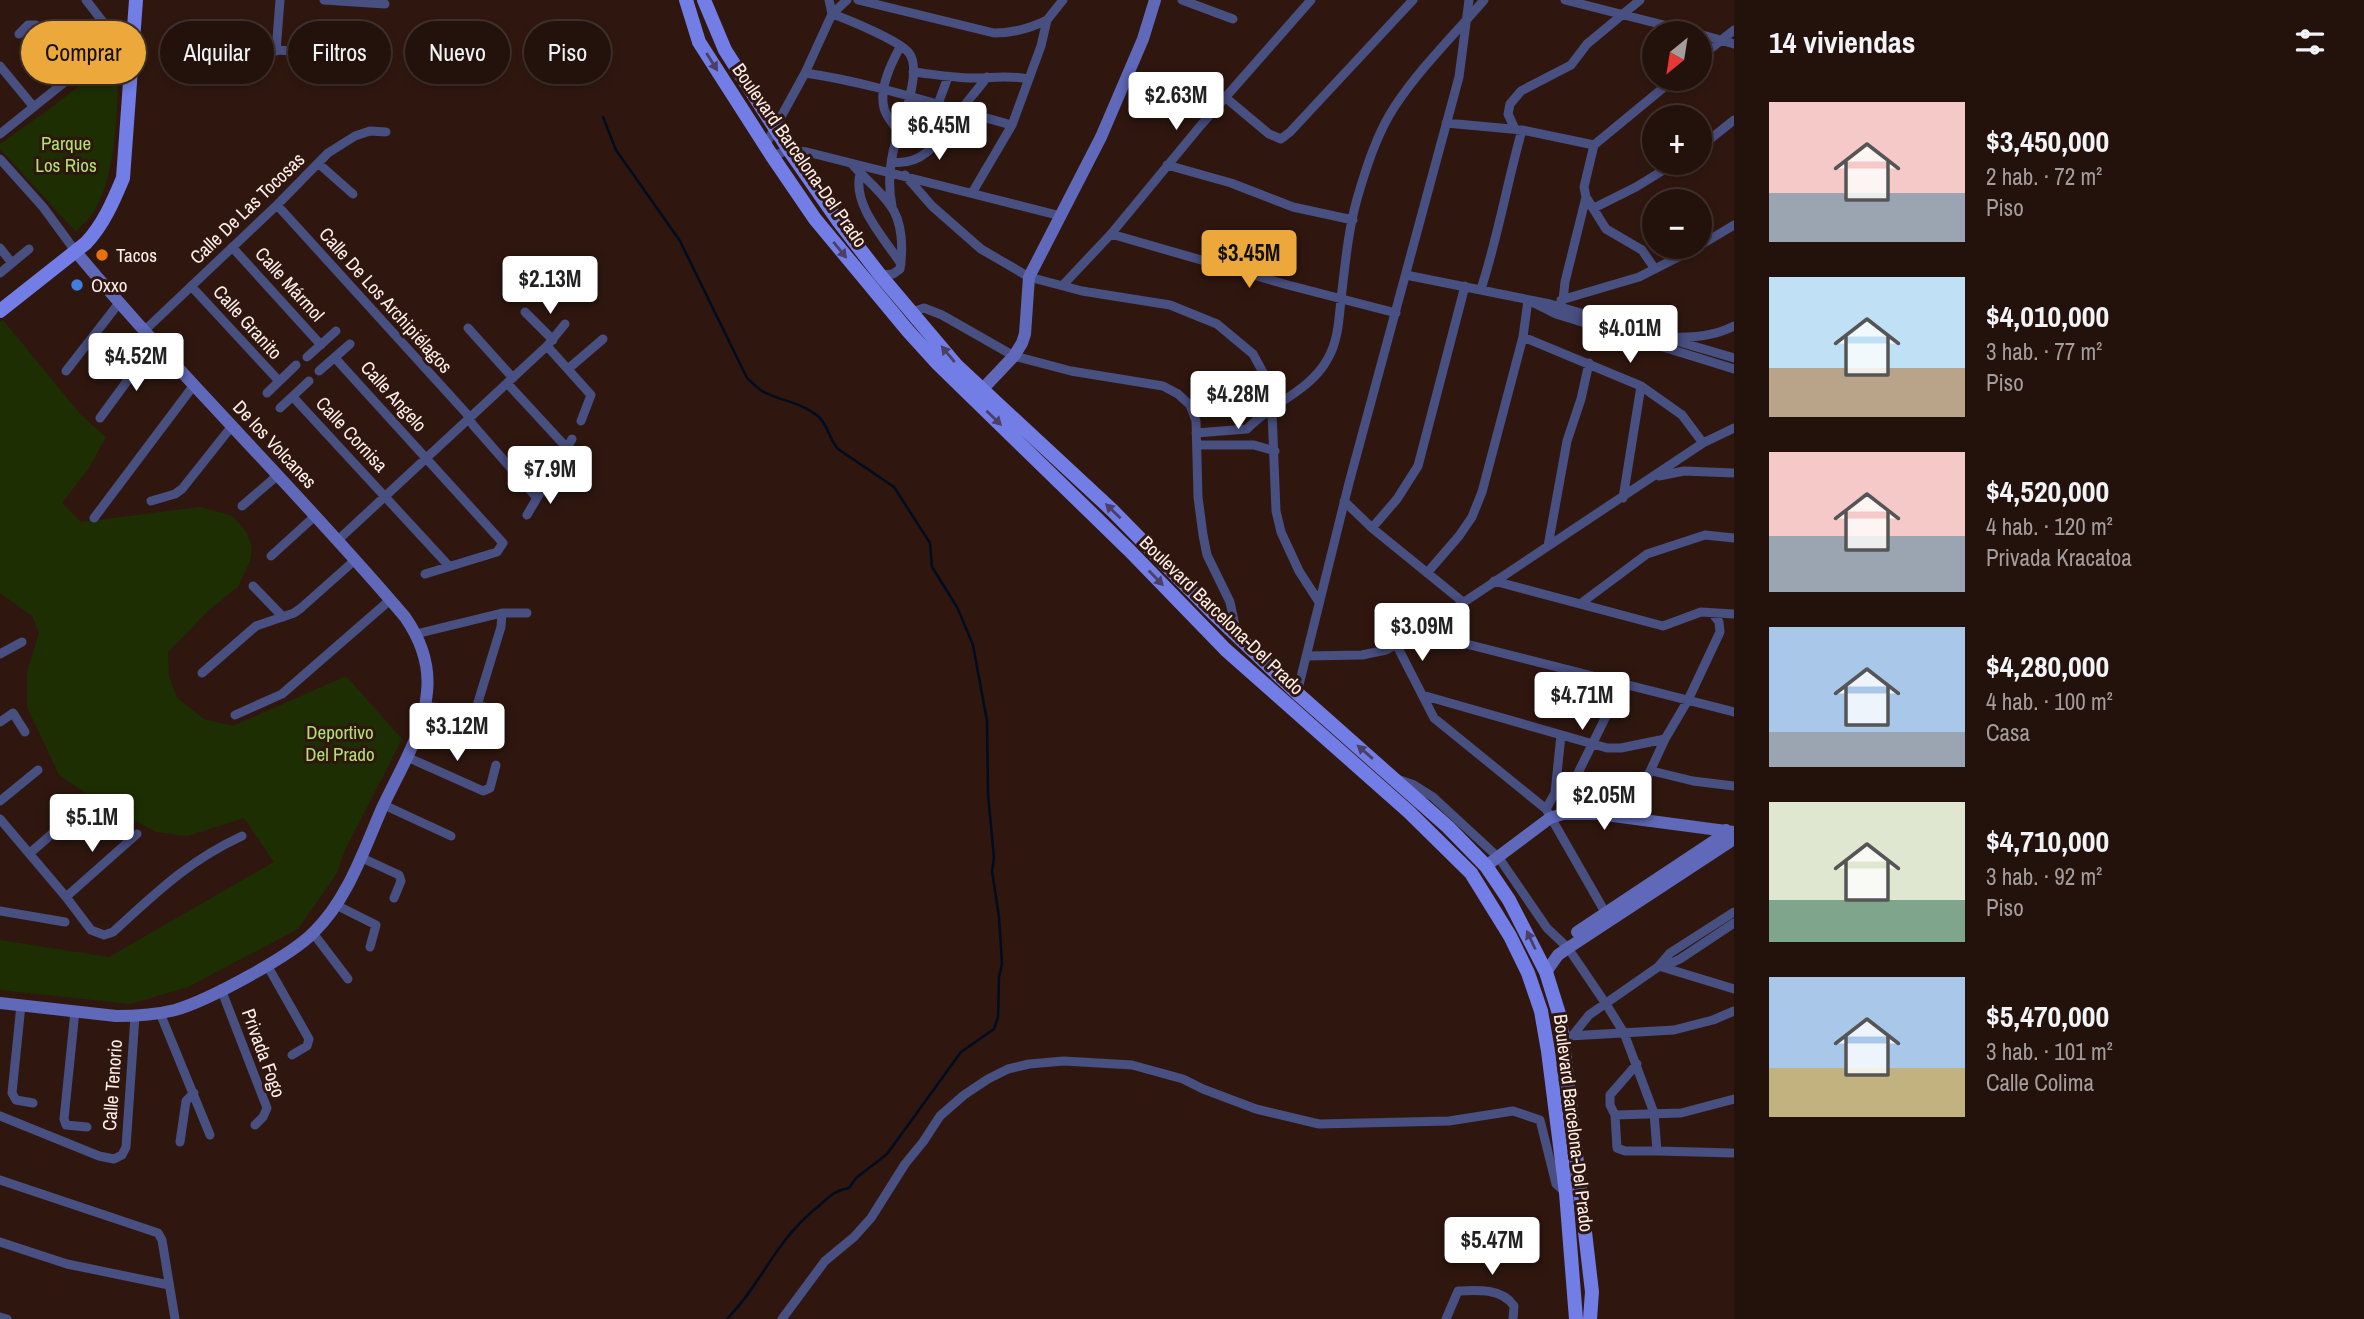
<!DOCTYPE html>
<html lang="es">
<meta charset="utf-8">
<style>
body{margin:0;font-family:"Archivo Narrow",sans-serif;background:#2b1a14;color:#f1f3f6;height:100vh;display:flex;flex-direction:column;font-size:26px;white-space:nowrap}
*{box-sizing:border-box;margin:0}
p{font-size:23px;color:#a39d9d}
.icon{flex:none;width:38px;height:38px;fill:none;stroke:currentColor;stroke-width:2;stroke-linecap:round;stroke-linejoin:round}
.map{position:relative;flex:1;overflow:hidden}
.sheet{display:flex;flex-direction:column;background:#23110b;width:630px}
.sheet>*{flex:none}
.hud{position:absolute;left:21px;top:21px;width:665px;height:63px;display:flex;gap:14px}
.needle{width:46px;rotate:210deg}
.buttons{position:absolute;left:1642px;top:21px;display:grid;gap:14px}
.buttons a{display:grid;place-items:center;width:70px;height:70px;border-radius:50%;background:#23110b;box-shadow:0 4px 10px #0003,0 0 0 2px #40312c;font-size:35px}
.price{position:absolute;translate:-50% -60px;padding:0 16px;border-radius:7px;background:#fff;color:#222;font-size:23px;line-height:46px;filter:drop-shadow(0 2px 4px #0008)}
.price::after{content:'';position:absolute;left:50%;top:42px;width:21px;height:16px;margin-left:-10px;background:inherit;clip-path:polygon(0 0,100% 0,50% 100%)}
.price.on{background:#eda83c;color:#111}
ul{padding:0;list-style:none}
li{display:flex;align-items:center;gap:21px;height:175px;padding:0 35px}
li span{display:grid;place-items:center;flex:none;width:196px;height:140px;border-radius:0px;color:#555}
li>.icon{margin-inline-start:auto}
span .icon{width:84px;height:84px;fill:#fffc;stroke-width:1}
li b{font-size:30px}
h2{display:flex;justify-content:space-between;align-items:center;height:84px;padding:0 35px;font-size:30px}
.chip{padding:0 24px;border-radius:32px;background:#23110b;box-shadow:0 4px 10px #0003,0 0 0 2px #40312c;font-size:24px;line-height:63px}
.chip.on{background:#eda83c;color:#111}
main{display:flex;flex:1;min-height:0}
.map>svg:first-child{display:block}
</style>
<main>
<div class="map">
<svg width="1734" height="1319" viewBox="0 0 1734 1319">
<rect width="100%" height="100%" fill="#2f170f"/>
<path fill="#1d2e03" d="M119 54C117 100 119 179 90 217 86 222 80 227 76 232L0 149V144L52 107Z
M3 320 81 415 106 437 89 468 62 503 81 522 200 507 233 516 247 533 252 548 250 561 238 587 209 610 168 652 169 676 177 698 204 719 233 726 346 676 402 739 345 850 337 873 298 929 188 987 130 1004 0 990V940L109 957 274 862 244 818 188 836 156 832 96 800 59 775 27 707V672L39 633 32 616 0 593V322Z"/>
<g fill="none" stroke-linecap="round" stroke-linejoin="round">
<path stroke="#000c1f" stroke-width="2.5" d="M603 117 616 150 680 241 747 378C752 382 757 389 764 392 780 401 802 402 819 417 829 427 829 439 838 449L894 487 930 543 932 567 957 607 973 645 987 721 988 794 994 858 992 871 999 917 1002 964 999 977 998 1017 994 1029 961 1052 887 1154 856 1178 849 1188C831 1191 827 1200 814 1210 775 1242 760 1286 727 1319"/>
<path stroke="#484f81" stroke-width="9" d="M86 0 117 40
M324 0 385 4
M829 0 832 14C847 19 900 41 909 53 924 72 898 130 893 152 889 171 888 187 892 206
M858 0 994 33C1014 33 1029 29 1047 20
M1182 0 1233 19
M1565 0 1695 33
M19 34 28 25H36L75 74
M1699 34 1734 44
M192 45 344 54
M276 51 280 0
M1699 58 1734 30
M0 66 33 106
M913 72C931 74 949 77 968 78 990 79 1004 74 1028 79
M805 73C875 83 943 107 1012 125
M1226 98 1269 134 1281 139 1290 132 1413 0
M938 104 948 77
M1446 123 1522 130 1594 145
M1515 129 1508 114 1510 104 1521 91 1571 65 1587 44 1640 0
M899 132C894 125 886 117 884 108 879 88 891 64 900 47
M0 134 117 40 133 35
M765 146 805 73 832 14 847 0
M1699 148 1734 120
M772 156 789 150 807 152 1061 216
M0 159 43 207 76 252
M892 162C923 166 937 143 952 121 963 106 976 92 987 77
M319 164 353 194
M852 164C864 178 880 190 890 205 903 222 903 249 900 269L893 274 880 275
M1167 165 1231 183 1293 207 1353 220
M860 174C852 205 885 239 901 264
M905 175 932 206 981 249 1029 277 1082 291 1170 305 1217 324 1253 354 1271 387 1276 511 1281 532 1299 571 1319 602
M972 193 1012 125 1041 46 1047 20 1063 0
M1586 197 1606 229 1642 250 1655 269
M277 205 466 413 473 425 537 498
M1594 208 1636 187 1675 163
M1111 234 1288 285 1396 313
M1699 246 1734 225
M232 247 321 345
M0 248 12 263
M0 273 29 249
M1406 275 1550 304 1734 358
M1063 285 1111 234 1201 125 1311 0
M191 286 279 381
M1481 289C1498 237 1507 183 1522 130
M1561 300 1639 277 1698 247
M1563 300 1565 282 1586 197 1584 187 1594 145 1674 79
M525 312 553 340
M912 312 924 308 942 315 1014 356 1071 371 1163 386 1178 394 1190 405 1196 421 1198 497 1203 535 1207 555 1230 602 1237 635
M468 328 513 378
M144 331 277 205 328 153 355 136 370 131 386 132
M1523 337 1641 386 1682 415 1703 443
M1671 337C1693 338 1715 336 1734 326
M547 346 591 395 581 421
M307 357 336 331
M335 358 503 543 497 552 425 574
M568 369 603 339
M66 371 119 303
M319 371 350 344
M507 383 567 448
M267 393 296 365
M293 397 448 565
M280 408 309 381
M100 418 155 343
M1196 433 1247 429C1271 403 1309 392 1327 360 1338 342 1339 320 1341 299 1345 266 1348 231 1357 199 1366 168 1377 133 1395 106 1421 67 1454 35 1484 0
M1197 445H1254L1275 451
M556 467 572 439
M1659 476 1684 471 1734 473
M1623 498 1641 386
M151 501 175 494 182 489 232 426
M1344 501 1372 528 1463 602
M242 506 278 475
M527 515 547 481
M94 518 194 385
M1372 528 1397 499 1418 466 1465 286
M338 540 547 346 565 324
M1548 546 1567 441 1581 399 1589 363
M271 556 315 516
M1427 573 1459 536 1472 517 1482 492 1523 337 1528 300 1556 314 1734 369
M1494 581 1663 626 1701 612 1734 614
M253 586 283 617
M1580 604 1647 554 1705 535 1734 538
M1419 632 1734 712
M416 634 502 613H527
M1396 644 1434 718 1546 809 1605 912
M0 654 22 642
M1306 656 1362 655 1386 650 1419 632 1703 443 1734 428
M202 673 256 626 294 613 301 608 355 560
M1297 693 1349 483 1459 77 1469 0
M1422 695 1607 748H1621L1665 739
M425 706 475 712 501 627 502 613
M479 706 500 710
M235 715 282 694 390 600
M0 722 13 713 25 732
M407 757 483 791 490 788 496 765
M1652 771 1693 781 1734 786
M1400 780 1414 785 1433 797 1499 858 1547 928 1568 948 1606 1004 1624 1033 1654 1113 1657 1151 1734 1153
M1555 793 1571 783 1576 777 1622 684
M0 801 38 770
M384 805 451 836
M1546 809 1555 793 1561 735
M0 819 66 897 91 930 104 935 113 932C156 893 188 861 242 836
M1628 819 1665 739 1688 700 1720 632 1719 622 1713 614
M30 853 84 806
M360 857 399 875 401 881 394 898
M66 897 137 834
M336 905 376 925 370 947
M0 911 65 922
M313 933 348 979
M267 965 309 1039 307 1046 292 1055
M1665 966 1680 959 1734 923
M1662 967 1734 989
M221 989 267 1108 263 1117 255 1125
M21 1005 12 1093 16 1100 33 1103
M75 1011 64 1119 66 1125 87 1127
M160 1013 210 1135
M1573 1035 1589 1015 1658 967 1670 953 1734 912
M1569 1036 1674 1030 1713 1020 1734 1011
M1637 1064 1610 1095V1105L1615 1115 1617 1148 1625 1151H1657
M1615 1115 1681 1113 1734 1099
M0 1116 99 1156 114 1159 122 1155 126 1147 135 1016
M180 1142 186 1101 194 1093
M0 1180 158 1233 162 1240 175 1319
M0 1242 67 1264 169 1285
M0 1317 7 1319
M782 1319 825 1261 854 1237 871 1218 905 1164 923 1142 940 1116 964 1095 988 1079 1008 1069 1029 1064 1064 1061 1132 1065 1183 1079 1203 1089 1256 1109 1319 1124 1449 1121 1513 1111 1540 1120 1556 1184 1566 1193
M1446 1319 1458 1291C1477 1290 1502 1288 1514 1306L1513 1319"/>
<path stroke="#6069b9" stroke-width="12" d="M977 395 1014 356 1022 343 1025 334 1029 277 1101 137 1143 39 1155 0
M1486 866 1550 818 1563 814H1598L1734 832
M1577 932 1720 837 1726 830
M1546 972 1558 955 1568 948 1734 839
M0 1003 116 1016C136 1016 155 1015 175 1010 207 1001 291 956 314 932 348 899 364 849 383 806 400 770 424 732 427 692 430 664 421 640 405 617 299 492 181 378 76 252"/>
<path stroke="#727de5" stroke-width="14" d="M686 0 699 42 772 156 815 219 908 331 938 364 1129 550 1226 650 1409 812 1471 873 1510 936 1528 973 1541 1011 1548 1051 1566 1193 1576 1319
M704 0 725 50 789 150 839 222 880 275 957 366 1113 511 1214 614 1297 693 1448 827 1486 866 1509 900 1546 972 1560 1017 1592 1292 1590 1319
M0 311 86 243C103 225 113 202 123 178L136 0"/>
</g>
<defs><path id="oneway-solid" d="M-6-.8H1V-3.2L6.5 0L1 3.2V.8H-6Z" transform="scale(1.75)"/></defs>
<g fill="#4a4065">
<use href="#oneway-solid" transform="translate(712 62) rotate(58)"/>
<use href="#oneway-solid" transform="translate(840 250) rotate(51)"/>
<use href="#oneway-solid" transform="translate(948 354) rotate(-130)"/>
<use href="#oneway-solid" transform="translate(994 418) rotate(44)"/>
<use href="#oneway-solid" transform="translate(1113 511) rotate(-136)"/>
<use href="#oneway-solid" transform="translate(1156 578) rotate(46)"/>
<use href="#oneway-solid" transform="translate(1365 752) rotate(-139)"/>
<use href="#oneway-solid" transform="translate(1531 940) rotate(-115)"/>
</g>
<circle fill="#e8710a" stroke="#2f170f" stroke-width="2.5" cx="102" cy="255" r="7"/>
<circle fill="#3f7fe0" stroke="#2f170f" stroke-width="2.5" cx="77" cy="285" r="7"/>
<g text-anchor="middle" dominant-baseline="central" stroke-width="6" stroke-linejoin="round" paint-order="stroke">
<g font-size="19" fill="#b0e272" stroke="#2f170f">
<text x="66" y="143">Parque<tspan x="66" dy="22">Los Rios</tspan></text>
<text x="340" y="732">Deportivo<tspan x="340" dy="22">Del Prado</tspan></text>
</g>
<g font-size="19" fill="#fdeee9" stroke="#2f170f">
<text transform="translate(800 155) rotate(55)">Boulevard Barcelona-Del Prado</text>
<text transform="translate(247 208) rotate(-44)">Calle De Las Tocosas</text>
<text transform="translate(290 284) rotate(48)">Calle Mármol</text>
<text transform="translate(386 300) rotate(48)">Calle De Los Archipiélagos</text>
<text transform="translate(248 322) rotate(48)">Calle Granito</text>
<text transform="translate(394 396) rotate(48)">Calle Angelo</text>
<text transform="translate(352 434) rotate(47)">Calle Cornisa</text>
<text transform="translate(275 444) rotate(47)">De los Volcanes</text>
<text transform="translate(1222 615) rotate(44)">Boulevard Barcelona-Del Prado</text>
<text transform="translate(264 1053) rotate(70)">Privada Fogo</text>
<text transform="translate(112 1085) rotate(-86)">Calle Tenorio</text>
<text transform="translate(1574 1123) rotate(83)">Boulevard Barcelona-Del Prado</text>
</g>
<g font-size="19" fill="#fdeee9" stroke="#2f170f" text-anchor="start">
<text x="116" y="255">Tacos</text>
<text x="91" y="285">Oxxo</text>
</g>
</g>
</svg>
<div class="buttons">
<a><svg class="needle" viewBox="-14 -14 28 28"><path d="M0-13l5 13h-10z" fill="#e53935"/><path d="M0 13l5-13h-10z" fill="#a39d9d"/></svg></a>
<a>+</a>
<a>−</a>
</div>
<b class="price" style="left:1176px;top:132px">$2.63M</b>
<b class="price" style="left:939px;top:162px">$6.45M</b>
<b class="price on" style="left:1249px;top:290px">$3.45M</b>
<b class="price" style="left:550px;top:316px">$2.13M</b>
<b class="price" style="left:1630px;top:365px">$4.01M</b>
<b class="price" style="left:136px;top:393px">$4.52M</b>
<b class="price" style="left:1238px;top:431px">$4.28M</b>
<b class="price" style="left:550px;top:506px">$7.9M</b>
<b class="price" style="left:1422px;top:663px">$3.09M</b>
<b class="price" style="left:1582px;top:732px">$4.71M</b>
<b class="price" style="left:457px;top:763px">$3.12M</b>
<b class="price" style="left:1604px;top:832px">$2.05M</b>
<b class="price" style="left:92px;top:854px">$5.1M</b>
<b class="price" style="left:1492px;top:1277px">$5.47M</b>
<div class="hud">
<a class="chip on">Comprar</a>
<a class="chip">Alquilar</a>
<a class="chip">Filtros</a>
<a class="chip">Nuevo</a>
<a class="chip">Piso</a>
</div>
</div>
<section class="sheet">
<h2>14 viviendas<svg class="icon" aria-label="filters" viewBox="0 0 24 24"><path d="M4 7h16M4 17h16"/><circle cx="9" cy="7" r="2"/><circle cx="15" cy="17" r="2"/></svg></h2>
<ul>
<li><span style="background:linear-gradient(#f6c9c9 65%,#9aa5b1 0)"><svg class="icon" aria-label="home" viewBox="0 0 24 24"><path d="M3 11l9-7 9 7M6 9v11h12V9"/></svg></span><div><b>$3,450,000</b><p>2 hab. · 72 m²</p><p>Piso</p></div></li>
<li><span style="background:linear-gradient(#bfe0f5 65%,#b9a48a 0)"><svg class="icon" aria-label="home" viewBox="0 0 24 24"><path d="M3 11l9-7 9 7M6 9v11h12V9"/></svg></span><div><b>$4,010,000</b><p>3 hab. · 77 m²</p><p>Piso</p></div></li>
<li><span style="background:linear-gradient(#f6c9c9 60%,#9aa5b1 0)"><svg class="icon" aria-label="home" viewBox="0 0 24 24"><path d="M3 11l9-7 9 7M6 9v11h12V9"/></svg></span><div><b>$4,520,000</b><p>4 hab. · 120 m²</p><p>Privada Kracatoa</p></div></li>
<li><span style="background:linear-gradient(#a9c7e8 75%,#9aa5b1 0)"><svg class="icon" aria-label="home" viewBox="0 0 24 24"><path d="M3 11l9-7 9 7M6 9v11h12V9"/></svg></span><div><b>$4,280,000</b><p>4 hab. · 100 m²</p><p>Casa</p></div></li>
<li><span style="background:linear-gradient(#dfe7d0 70%,#7fa58c 0)"><svg class="icon" aria-label="home" viewBox="0 0 24 24"><path d="M3 11l9-7 9 7M6 9v11h12V9"/></svg></span><div><b>$4,710,000</b><p>3 hab. · 92 m²</p><p>Piso</p></div></li>
<li><span style="background:linear-gradient(#a9c7e8 65%,#c2b280 0)"><svg class="icon" aria-label="home" viewBox="0 0 24 24"><path d="M3 11l9-7 9 7M6 9v11h12V9"/></svg></span><div><b>$5,470,000</b><p>3 hab. · 101 m²</p><p>Calle Colima</p></div></li>
</ul>
</section>
</main>
